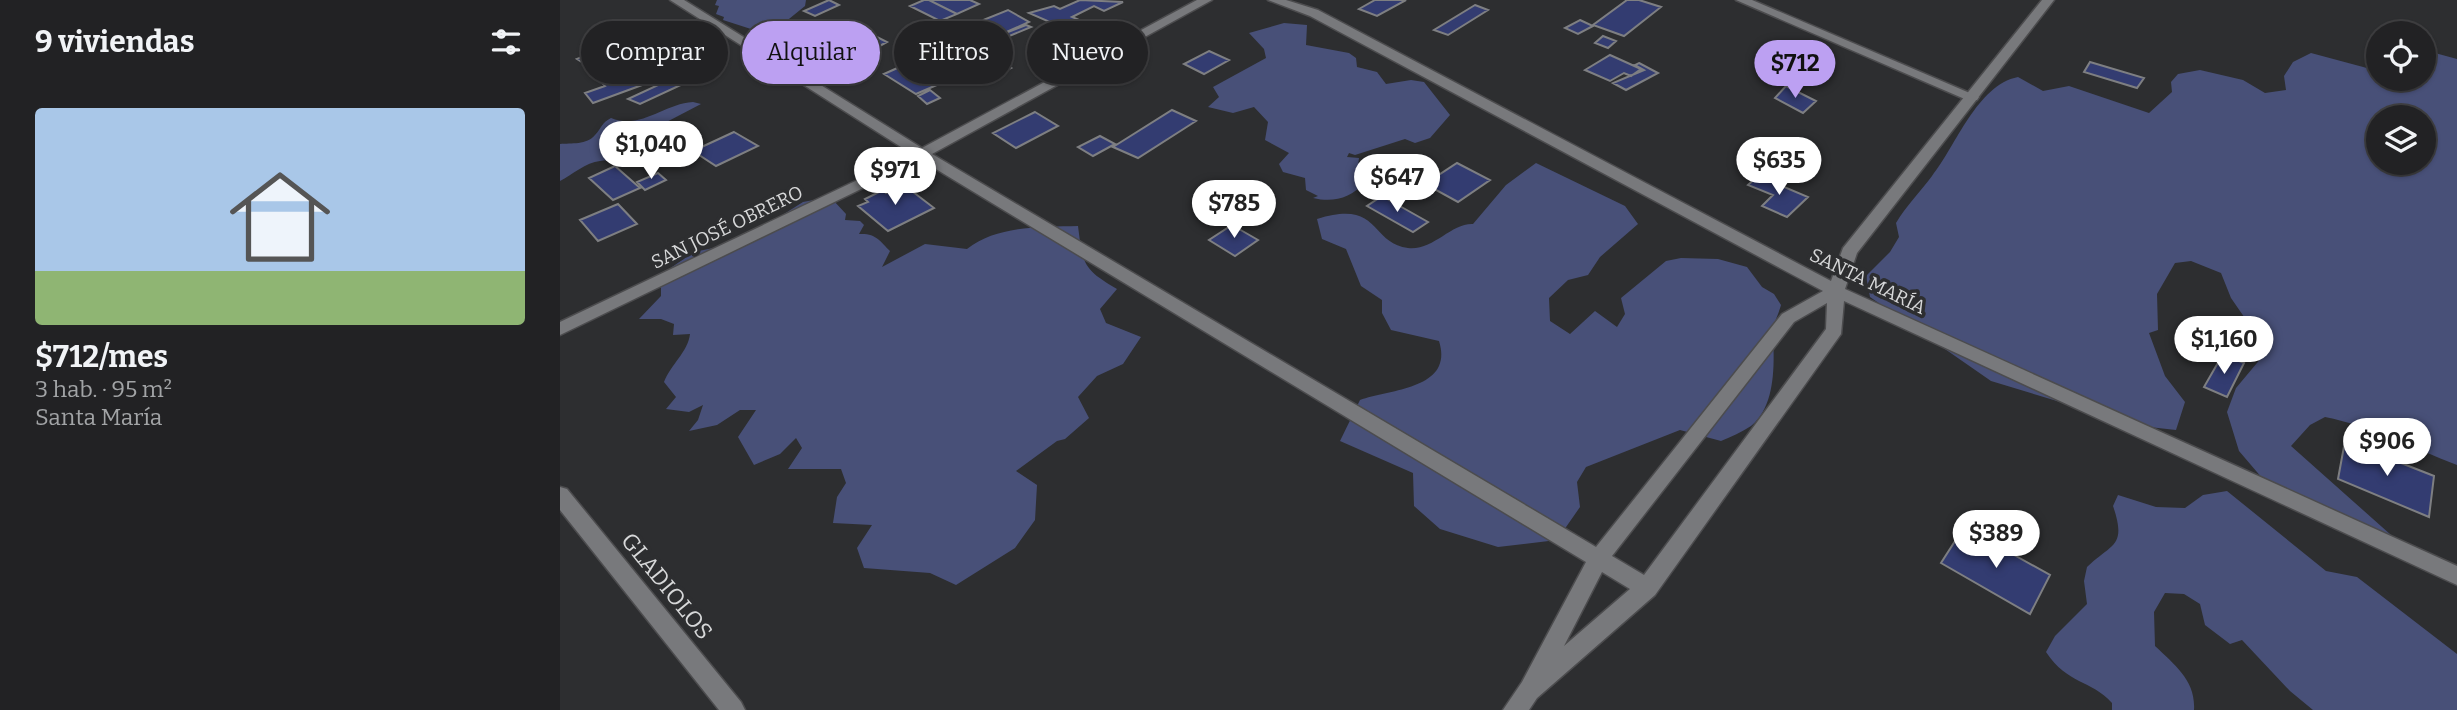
<!DOCTYPE html>
<html lang="es">
<meta charset="utf-8">
<style>
body{margin:0;font-family:Bitter,serif;background:#2e2f31;color:#f1f3f6;height:100vh;display:flex;flex-direction:column;font-size:26px;white-space:nowrap}
*{box-sizing:border-box;margin:0}
p{font-size:23px;color:#a2a4a6}
.icon{flex:none;width:38px;height:38px;fill:none;stroke:currentColor;stroke-width:2;stroke-linecap:round;stroke-linejoin:round}
.map{position:relative;flex:1;overflow:hidden}
.side{display:flex;flex-direction:column;background:#222224;width:560px}
.side>*{flex:none}
.hud{position:absolute;left:21px;top:21px;width:665px;height:63px;display:flex;gap:14px}
.controls{position:absolute;left:1806px;top:21px;display:grid;gap:14px}
.controls a{display:grid;place-items:center;width:70px;height:70px;border-radius:50%;background:#222224;box-shadow:0 2px 5px #0004,0 0 0 2px #3f3f41;font-size:35px}
.price{position:absolute;translate:-50% -60px;padding:0 16px;border-radius:24px;background:#fff;color:#222;font-size:23px;line-height:46px;filter:drop-shadow(0 2px 4px #0008)}
.price::after{content:'';position:absolute;left:50%;top:42px;width:21px;height:16px;margin-left:-10px;background:inherit;clip-path:polygon(0 0,100% 0,50% 100%)}
.price.current{background:#bca0f2;color:#111}
ul{padding:0;list-style:none}
li{display:grid;align-content:center;gap:14px;height:371px;padding:0 35px}
li span{display:grid;place-items:center;height:217px;border-radius:7px;color:#555}
li>.icon{margin-inline-start:auto}
span .icon{width:126px;height:126px;fill:#fffc;stroke-width:1}
li b{font-size:30px}
h2{display:flex;justify-content:space-between;align-items:center;height:84px;padding:0 35px;font-size:30px}
.tag{padding:0 24px;border-radius:32px;background:#222224;box-shadow:0 2px 5px #0004,0 0 0 2px #3f3f41;font-size:24px;line-height:63px}
.tag.current{background:#bca0f2;color:#111}
main{display:flex;flex:1;min-height:0}
.map>svg:first-child{display:block}
</style>
<main>
<section class="side">
<h2>9 viviendas<svg class="icon" aria-label="filters" viewBox="0 0 24 24"><path d="M4 7h16M4 17h16"/><circle cx="9" cy="7" r="2"/><circle cx="15" cy="17" r="2"/></svg></h2>
<ul>
<li><span style="background:linear-gradient(#a9c7e8 75%,#8fb573 0)"><svg class="icon" aria-label="home" viewBox="0 0 24 24"><path d="M3 11l9-7 9 7M6 9v11h12V9"/></svg></span><div><b>$712/mes</b><p>3 hab. · 95 m²</p><p>Santa María</p></div></li>
</ul>
</section>
<div class="map">
<svg width="1897" height="710" viewBox="0 0 1897 710">
<rect width="100%" height="100%" fill="#2d2e30"/>
<path fill="#485078" fill-rule="evenodd" d="M157 0H246L245 6 224 23 206 29 194 30 163 20 164 17 156 14 159 6 155 5Z
M724 23 747 25 746 45 789 53 796 58 797 67 817 72 826 84 851 80 864 82 890 115 870 138 855 143 845 139 795 155 789 153 787 157 799 158 798 166 806 182C790 198 774 203 753 198L758 196 746 190 745 178 723 172 719 164 729 153 705 140 708 122 694 107 673 113 648 107 659 97 653 87 706 58 704 49 689 33Z
M1751 53 1818 71V79H1864V59L1875 53 1897 59V465C1853 448 1810 426 1765 417L1750 425 1731 446 1840 543 1823 546 1774 529 1726 506 1679 451 1667 412 1676 388 1702 357 1700 340 1671 298 1661 273 1631 261 1615 263 1597 294 1598 330 1589 333 1605 376 1625 402 1616 430 1580 426 1431 381 1310 297 1306 276 1330 252 1339 237 1336 223C1346 206 1360 192 1372 176 1396 146 1417 85 1458 77L1483 91 1509 86 1589 113 1612 92 1611 82 1618 74 1640 70 1683 80 1705 93 1726 90 1724 76 1733 62ZM1818 117H1864V163H1818Z
M133 102 141 104 97 127 100 134H114C93 165 71 156 40 161 26 162 12 175 0 181V144C11 143 27 145 35 135 42 128 41 123 51 118 81 130 103 104 133 102Z
M976 163 1065 206 1078 224 1040 257 1028 275 1008 280 989 298 990 321 1010 334 1035 311 1057 327 1065 314 1061 298 1106 261 1121 258 1158 259 1187 267 1202 287 1214 294 1221 305C1219 313 1213 324 1213 332 1214 361 1217 405 1191 426 1182 432 1171 437 1161 441L1120 430 1026 467 1017 482 1020 507 997 540 938 547 880 529 854 506 853 473 780 441 800 400C832 389 894 389 879 341L831 330 822 313V300L801 286 786 249 762 239 757 219C821 199 809 243 848 248 873 251 891 223 913 224L946 185Z
M259 199 273 200 286 214 285 220 300 221 304 225 299 234C316 233 320 241 330 251L322 267 365 244 407 249C437 225 482 227 518 226 523 265 523 269 557 289L540 309 546 323 581 337 563 364 537 376 518 397 529 418 505 439 497 441 456 471 477 485 475 520 455 548 396 585 370 573 304 568 297 548 312 525 273 523 277 497 286 483 281 469H228L242 448 236 438 220 454 194 465 178 437 196 410H180L157 425 129 431 138 420 143 405 129 412 106 409 116 397 104 382C111 364 128 352 130 334L113 335 114 324 101 319H79L101 296V284L112 267 134 252 158 247 205 226 243 202Z
M1667 491 1766 571 1797 577 1897 654V710H1753L1730 691 1682 640 1670 644 1645 625 1640 604 1624 594 1605 593 1594 612 1595 646C1615 665 1636 681 1634 710H1552V703C1530 679 1508 685 1486 652L1495 636 1527 604 1524 581 1527 567C1552 543 1567 547 1553 506L1558 495 1596 507 1625 508 1643 495Z"/>
<path fill="#333c71" stroke="#7e7f82" stroke-width="2" d="M269 0 279 5 255 16 244 11Z
M364 0H369L397 14 380 21 350 6Z
M369 0H410L419 4 397 14Z
M520 0 563 2 544 11 534 6 512 17 524 22 508 30 469 13 494 6 500 9Z
M815 0H846L817 16 799 9Z
M1067 0H1079L1101 7 1064 36 1033 25Z
M915 5 928 10 888 35 874 30Z
M448 10 469 22 433 38 411 25Z
M1020 20 1033 26 1018 34 1005 28Z
M466 25 471 27 440 40 435 37Z
M305 31 327 42 316 48 294 36Z
M1043 36 1056 41 1048 48 1035 43Z
M66 40 84 52 36 71 17 59Z
M649 51 669 60 644 74 624 64Z
M1050 55 1081 69 1071 76 1064 73 1050 81 1025 70Z
M362 57 395 77 356 94 324 74Z
M433 59 451 68 425 81 407 71Z
M1530 62 1584 78 1577 88 1524 72Z
M1079 63 1098 73 1066 90 1053 83 1084 70 1075 65Z
M59 71 66 79 84 72 93 81 33 103 25 93 45 86 39 79Z
M113 78 125 83 80 104 68 99Z
M1226 86 1256 101 1243 113 1215 98Z
M370 90 380 98 367 104 358 96Z
M612 110 636 121 578 158 553 147Z
M475 112 498 126 456 148 433 133Z
M174 132 198 146 156 166 133 151Z
M540 136 555 144 533 156 518 147Z
M897 163 930 180 898 202 865 184Z
M55 166 80 188 53 200 29 178Z
M98 173 106 180 85 190 77 182Z
M1198 176 1248 197 1227 217 1202 206 1213 195 1188 185Z
M344 185 374 208 328 231 298 206 308 202 305 199 323 190 326 193Z
M822 196 868 222 853 232 807 206Z
M58 204 77 224 38 241 20 220Z
M672 225 698 240 675 256 649 240Z
M1663 354 1684 363 1667 397 1644 387Z
M1785 441 1874 476 1869 517 1778 479Z
M1404 527 1490 575 1470 614 1381 563Z"/>
<g fill="none" stroke-linecap="round" stroke-linejoin="round">
<g stroke="#4c4c4e" stroke-width="3">
<path id="service" d="M1176 0H1192L1419 97 1417 100H1407Z"/>
</g>
<g stroke="#4c4c4e" stroke-width="3">
<path id="minor" d="M110 0H124L362 148 637 0H652L372 154 1036 547 1222 314 1263 291 750 16 708 0H726L758 10 1271 281 1283 248 1482 0H1494L1297 253 1285 289 1897 566V585L1284 301 1281 334 1095 595 977 698 969 710H943L962 682 1026 562 361 160 0 335V322L352 154ZM1267 303 1266 329 1084 575 1052 556 1234 322ZM1042 572 1070 589 1004 646Z
M0 487 7 489 181 702 185 710H159L0 510Z"/>
</g>
<use href="#service" fill="#78797c" fill-rule="evenodd"/>
<use href="#minor" fill="#78797c" fill-rule="evenodd"/>
</g>
<g text-anchor="middle" dominant-baseline="central" stroke-width="7" stroke-linejoin="round" paint-order="stroke">
<g font-size="19" fill="#d7d8d9" stroke="#2d2e30">
<text transform="translate(167 227) rotate(-26)">SAN JOSÉ OBRERO</text>
<text transform="translate(1308 281) rotate(26)">SANTA MARÍA</text>
</g>
<g font-size="23" fill="#d7d8d9" stroke="#2d2e30">
<text transform="translate(107 586) rotate(51)">GLADIOLOS</text>
</g>
</g>
</svg>
<div class="controls">
<a><svg class="icon" aria-label="locate" viewBox="0 0 24 24"><circle cx="12" cy="12" r="6"/><path d="M12 2v4M12 18v4M2 12h4M18 12h4"/></svg></a>
<a><svg class="icon" aria-label="layers" viewBox="0 0 24 24"><path d="M12 4l9 5-9 5-9-5zM3 14l9 5 9-5"/></svg></a>
</div>
<b class="price current" style="left:1235px;top:100px">$712</b>
<b class="price" style="left:91px;top:181px">$1,040</b>
<b class="price" style="left:1219px;top:197px">$635</b>
<b class="price" style="left:335px;top:207px">$971</b>
<b class="price" style="left:837px;top:214px">$647</b>
<b class="price" style="left:674px;top:240px">$785</b>
<b class="price" style="left:1664px;top:376px">$1,160</b>
<b class="price" style="left:1827px;top:478px">$906</b>
<b class="price" style="left:1436px;top:570px">$389</b>
<div class="hud">
<a class="tag">Comprar</a>
<a class="tag current">Alquilar</a>
<a class="tag">Filtros</a>
<a class="tag">Nuevo</a>
</div>
</div>
</main>
